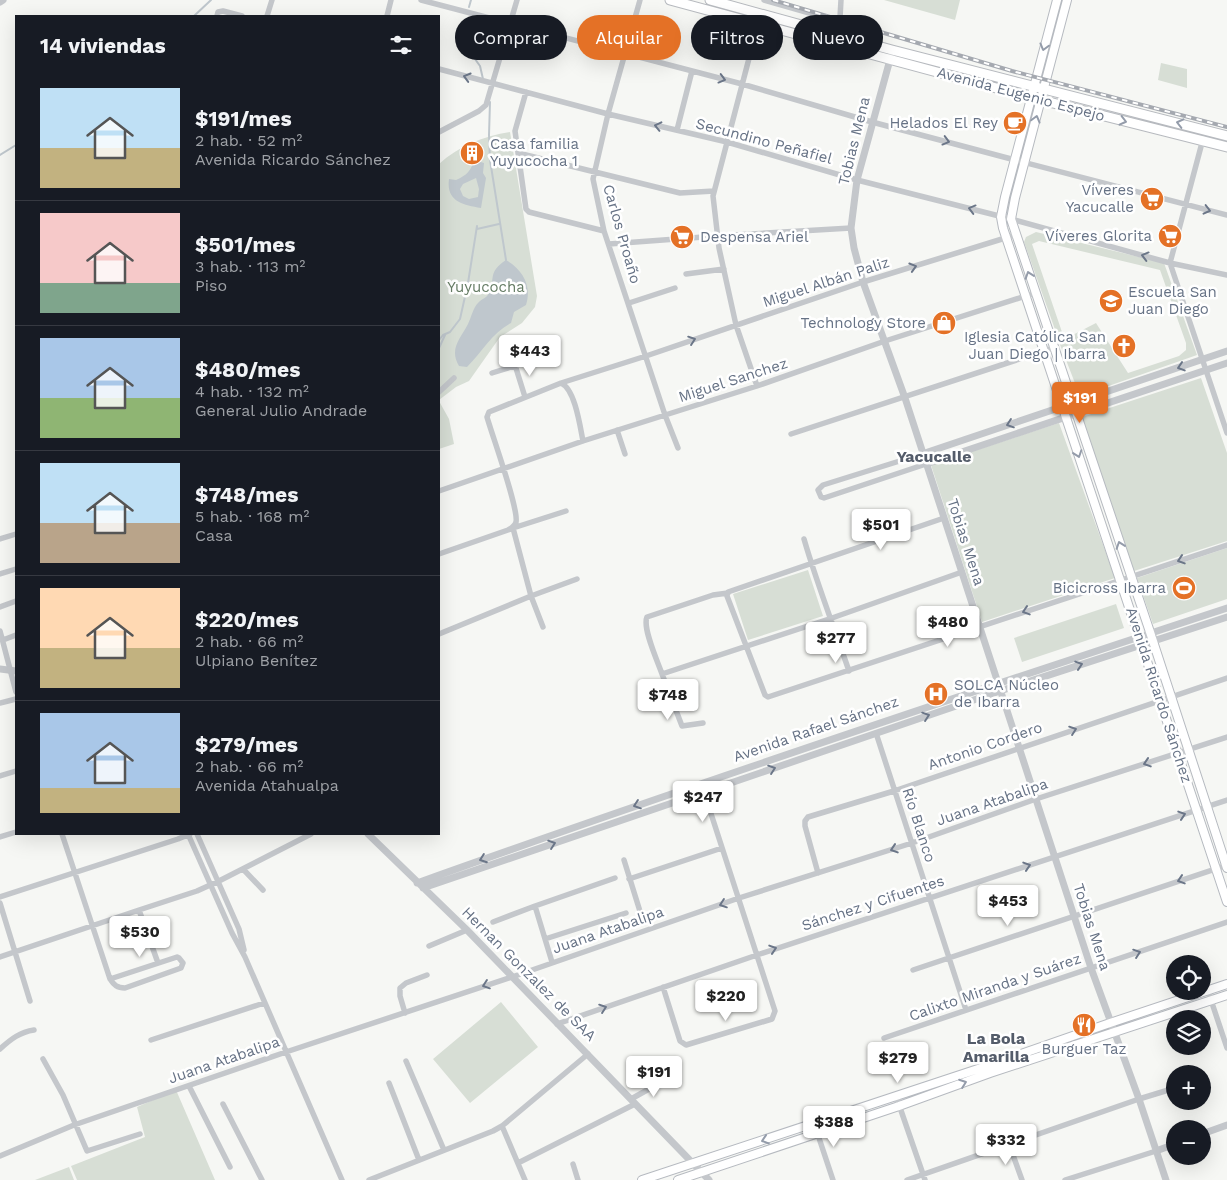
<!DOCTYPE html>
<html lang="es">
<meta charset="utf-8">
<style>
body{margin:0;font-family:"Work Sans",sans-serif;background:#242831;color:#f1f3f6;height:100vh;display:flex;flex-direction:column;font-size:19px;white-space:nowrap}
*{box-sizing:border-box;margin:0}
p{font-size:16px;color:#9ea1a6}
.icon{flex:none;width:28px;height:28px;fill:none;stroke:currentColor;stroke-width:2;stroke-linecap:round;stroke-linejoin:round}
.map{position:relative;flex:1;overflow:hidden}
.details{position:absolute;left:15px;top:15px;width:425px;height:820px;display:flex;flex-direction:column;background:#171b24;border-radius:0px;box-shadow:0 5px 20px #0002}
.details>*{flex:none}
.top-card{position:absolute;left:455px;top:15px;width:475px;height:45px;display:flex;gap:10px}
.controls{position:absolute;left:1166px;top:955px;display:grid;gap:10px}
.controls a{display:grid;place-items:center;width:45px;height:45px;border-radius:50%;background:#171b24;box-shadow:0 5px 20px #0002;font-size:25px}
.price{position:absolute;translate:-50% -42px;padding:0 11px;border-radius:5px;background:#fff;color:#222;font-size:16px;line-height:32px;filter:drop-shadow(0 1px 2px #0008)}
.price::after{content:'';position:absolute;left:50%;top:30px;width:15px;height:11px;margin-left:-8px;background:inherit;clip-path:polygon(0 0,100% 0,50% 100%)}
.price.selected{background:#e47126;color:#fff}
ul{padding:0;list-style:none}
li{display:flex;align-items:center;gap:15px;height:125px;padding:0 25px}
li+li{border-top:1px solid #363941}
li span{display:grid;place-items:center;flex:none;width:140px;height:100px;border-radius:0px;color:#555}
li>.icon{margin-inline-start:auto}
span .icon{width:60px;height:60px;fill:#fffc;stroke-width:1}
li b{font-size:21px}
h2{display:flex;justify-content:space-between;align-items:center;height:60px;padding:0 25px;font-size:21px}
.tag{padding:0 18px;border-radius:22px;background:#171b24;box-shadow:0 5px 20px #0002;font-size:18px;line-height:45px}
.tag.selected{background:#e47126;color:#fff}
.map>svg:first-child{display:block}
</style>
<div class="map">
<svg width="1227" height="1180" viewBox="0 0 1227 1180">
<rect width="100%" height="100%" fill="#f6f7f4"/>
<path fill="#d7ded5" d="M884 0H960L955 20Z
M1161 63 1187 69V88L1158 80Z
M510 132 537 296 535 307 522 323 500 337 469 381 456 387 439 400V164C459 146 483 136 510 132Z
M1036 232 1164 263 1197 355 1080 396 1059 342 1096 323 1128 373 1179 356 1186 350V343L1160 270 1039 241 1032 244 1063 335 1058 338 1024 242 1026 237Z
M1201 378 1227 453V541L1134 571 1082 417Z
M439 401 449 419 454 444 439 449Z
M1059 423 1115 578 982 622 931 465Z
M1227 548V599L1153 624 1137 578Z
M808 570 823 616 748 640 733 594Z
M1116 604 1124 628 1022 662 1014 638Z
M501 1002 538 1047 470 1103 433 1059Z
M176 1090 215 1180H77L71 1166 145 1137 137 1107Z
M69 1167 74 1180H35Z"/>
<path fill="#bfc7cd" fill-rule="evenodd" d="M474 160 484 163 483 173 486 178 481 208C462 205 446 201 449 179L456 180C467 175 471 171 474 160ZM476 178 479 189 478 197 469 199 463 196 460 189 463 184Z
M506 260C523 270 532 286 526 305L514 312 511 323C492 333 482 352 467 367L459 366C449 349 460 339 468 324 471 318 473 308 478 303 482 298 486 299 489 293 496 277 487 273 506 260Z"/>
<g fill="none" stroke-linecap="round" stroke-linejoin="round">
<path stroke="#bfc7cd" stroke-width="2" d="M469 7 471 0
M194 16 211 0
M468 20 465 45 480 66 483 79
M490 102 489 135 490 160 506 260
M0 155 16 145
M477 229 499 224
M439 340 443 335 450 332 460 319 468 283 477 226
M439 348 445 335"/>
<g stroke="#b6bac0" stroke-width="10">
<path id="secondary" d="M1057 0 1005 197 1001 217 1003 228 1227 902
M1067 0 1015 198 1011 219 1150 632 1227 868
M642 1180 987 1066 1110 1023 1227 984
M678 1180 899 1106 990 1073 1227 995"/>
</g>
<g stroke="#b7babf" stroke-width="11">
<path id="primary" d="M670 0 1041 100 1227 147
M710 0 892 50 1227 136"/>
</g>
<path stroke="#c4c7cb" stroke-width="5.5" d="M421 0 742 84 872 122 1015 160 1227 215
M640 0 608 114 593 179 604 231 665 415 678 448
M764 0 841 22
M217 16 218 12 223 11 242 16
M267 16 272 0
M387 16 391 0
M839 35 841 0
M439 69 608 114 727 142 857 180 1011 219 1170 263 1227 275
M526 92 515 131 526 209 529 212 604 231
M677 130 692 71
M439 132 479 111 486 105 517 0
M1203 139 1170 263 1227 433
M518 153 680 193 714 191
M609 244 717 236 851 228
M686 274 724 269
M629 303 675 288
M515 365 525 397
M492 373 546 356
M561 383 646 356 863 282 1015 235
M757 386 736 325 719 248 713 196 758 24
M439 392 454 378
M617 430 625 454
M791 434 1053 348
M922 454 823 485 818 490 821 497 824 498 926 464
M439 491 583 441 757 386 885 341 1035 293
M944 518 728 592 727 596 765 695 768 697 771 696 1227 545
M0 539 16 534
M804 539C817 584 834 627 849 671
M439 554 508 530C512 528 515 526 516 522 519 509 492 435 487 417L489 412 561 383C575 389 580 426 583 441
M0 574 16 569
M728 593 713 595 647 617C642 628 658 662 662 674L832 618 962 572
M0 607 16 601
M543 627 531 596 513 528 566 511
M0 631 16 692
M439 634 531 596 577 579
M3 640 16 635
M662 674 682 726 703 723
M0 703 16 699
M876 733 966 1010
M0 776 16 771
M62 834 110 979C114 985 117 988 125 988L181 968 183 963 179 958 177 957 110 979
M188 834 232 933 245 957 342 1180
M197 834 239 929 244 950
M0 837 16 832
M624 860 643 921
M243 869 263 890
M818 873 805 826V821L808 817 894 791 1227 678
M629 879 722 848
M0 897 178 839 190 834
M0 903 30 1001
M139 910 197 891 219 881 311 834
M493 922 535 906
M545 939 626 913
M429 946 467 930
M0 957 139 910 158 963
M552 962 535 906 615 878
M913 970 1227 865
M663 987 680 1041 686 1045 772 1019 775 1011 704 792
M1208 991 1227 1048
M405 1013 400 996V988L406 983 427 975
M557 1024 757 955 1227 800
M884 1038 1227 922
M151 1040 264 1003
M0 1049C11 1039 20 1032 34 1030
M43 1059 63 1095 87 1151 140 1134
M406 1061 444 1150
M1202 1080 1203 1079
M389 1083 419 1160
M189 1086 230 1167
M896 1096 925 1180
M631 1099 667 1079
M223 1104 262 1180
M814 1123 833 1180
M502 1126 525 1180
M1009 1144 1022 1180
M0 1156 74 1125 286 1052 512 977 739 898 912 843 1036 799 1227 737
M518 1163 635 1104
M573 1164 578 1180
M369 1180 493 1131 502 1126 588 1054
M907 1180 1139 1099 1175 1088
M1065 1180 1156 1151"/>
<path stroke="#c4c7cb" stroke-width="7" d="M0 2 3 0
M891 56 857 180 851 228 854 248 863 282 905 398 1091 968 1139 1099 1166 1180
M922 454 1227 351
M926 464 1227 363
M0 669 16 671
M368 834 467 930 709 1180
M417 883C685 787 956 697 1227 608
M423 888 1000 691 1227 617
M1202 1134 1227 1125
M1156 1151 1175 1144"/>
<use href="#secondary" stroke="#fff" stroke-width="8"/>
<use href="#primary" stroke="#fff" stroke-width="9"/>
<g stroke="#a5a9b0" stroke-width="4">
<path id="rail" d="M773 0 1012 71 1227 127"/>
</g>
<use href="#rail" stroke="#fff" stroke-width="2" stroke-dasharray="5.5" stroke-linecap="butt"/>
</g>
<defs><path id="oneway-chevron" d="M-2-3.5L2.5 0L-2 3.5" fill="none" stroke-width="1.6" stroke-linecap="round" stroke-linejoin="round" transform="scale(1.25)"/></defs>
<g stroke="#949caa">
<use href="#oneway-chevron" transform="translate(1044 47) rotate(105)"/>
<use href="#oneway-chevron" transform="translate(1036 119) rotate(-75)"/>
<use href="#oneway-chevron" transform="translate(1123 121) rotate(14)"/>
<use href="#oneway-chevron" transform="translate(1180 123) rotate(-166)"/>
<use href="#oneway-chevron" transform="translate(1029 275) rotate(-109)"/>
<use href="#oneway-chevron" transform="translate(1078 454) rotate(71)"/>
<use href="#oneway-chevron" transform="translate(1120 545) rotate(-109)"/>
<use href="#oneway-chevron" transform="translate(963 1083) rotate(-20)"/>
<use href="#oneway-chevron" transform="translate(765 1140) rotate(162)"/>
</g>
<g stroke="#6b7688">
<use href="#oneway-chevron" transform="translate(467 77) rotate(-164)"/>
<use href="#oneway-chevron" transform="translate(722 79) rotate(15)"/>
<use href="#oneway-chevron" transform="translate(658 126) rotate(-167)"/>
<use href="#oneway-chevron" transform="translate(946 141) rotate(15)"/>
<use href="#oneway-chevron" transform="translate(972 209) rotate(-165)"/>
<use href="#oneway-chevron" transform="translate(1207 210) rotate(14)"/>
<use href="#oneway-chevron" transform="translate(1145 256) rotate(-165)"/>
<use href="#oneway-chevron" transform="translate(913 267) rotate(-17)"/>
<use href="#oneway-chevron" transform="translate(692 340) rotate(-19)"/>
<use href="#oneway-chevron" transform="translate(1181 367) rotate(162)"/>
<use href="#oneway-chevron" transform="translate(1010 424) rotate(161)"/>
<use href="#oneway-chevron" transform="translate(1181 560) rotate(162)"/>
<use href="#oneway-chevron" transform="translate(1026 611) rotate(162)"/>
<use href="#oneway-chevron" transform="translate(1079 665) rotate(-18)"/>
<use href="#oneway-chevron" transform="translate(926 716) rotate(-19)"/>
<use href="#oneway-chevron" transform="translate(1073 730) rotate(-19)"/>
<use href="#oneway-chevron" transform="translate(1147 763) rotate(162)"/>
<use href="#oneway-chevron" transform="translate(772 769) rotate(-19)"/>
<use href="#oneway-chevron" transform="translate(637 805) rotate(161)"/>
<use href="#oneway-chevron" transform="translate(1182 815) rotate(-18)"/>
<use href="#oneway-chevron" transform="translate(552 844) rotate(-19)"/>
<use href="#oneway-chevron" transform="translate(894 849) rotate(162)"/>
<use href="#oneway-chevron" transform="translate(483 859) rotate(160)"/>
<use href="#oneway-chevron" transform="translate(1027 866) rotate(-18)"/>
<use href="#oneway-chevron" transform="translate(1181 880) rotate(162)"/>
<use href="#oneway-chevron" transform="translate(723 904) rotate(161)"/>
<use href="#oneway-chevron" transform="translate(773 949) rotate(-18)"/>
<use href="#oneway-chevron" transform="translate(1137 953) rotate(-19)"/>
<use href="#oneway-chevron" transform="translate(486 985) rotate(161)"/>
<use href="#oneway-chevron" transform="translate(603 1008) rotate(-19)"/>
</g>
<defs>
<g id="cafe-disc" transform="scale(1.25)"><circle r="9.5" fill="#e47126" stroke="#fff"/><path d="M-5.5-4.5H6V0H3Q3 3.5 0 3.5H-2.5Q-5.5 3.5-5.5 0ZM3-3.2v2h1.7v-2ZM-6 4.5H4V6H-6Z" fill="#fff"/></g>
<g id="building-disc" transform="scale(1.25)"><circle r="9.5" fill="#e47126" stroke="#fff"/><path d="M-4-6H4V6H1V3H-1V6H-4ZM-2.5-4.3h1.7v1.8h-1.7ZM.8-4.3h1.7v1.8H.8ZM-2.5-1h1.7V.8h-1.7ZM.8-1h1.7V.8H.8Z" fill="#fff"/></g>
<g id="supermarket-disc" transform="scale(1.25)"><circle r="9.5" fill="#e47126" stroke="#fff"/><path d="M-6-5.5h2.5l.6 2H6L4.5 2H-2.5L-4.4-4H-6ZM-1.5 3.2a1.3 1.3 0 1 0 .1 0ZM3 3.2a1.3 1.3 0 1 0 .1 0Z" fill="#fff"/></g>
<g id="school-disc" transform="scale(1.25)"><circle r="9.5" fill="#e47126" stroke="#fff"/><path d="M0-5L7-2L0 1L-7-2ZM-4 1L0 2.5L4 1V4Q0 6-4 4Z" fill="#fff"/></g>
<g id="shop-disc" transform="scale(1.25)"><circle r="9.5" fill="#e47126" stroke="#fff"/><path d="M-5-2.5h2.3a2.7 3.5 0 0 1 5.4 0H5L5.5 6h-11ZM-1.5-2.5h3a1.5 2.3 0 0 0-3 0Z" fill="#fff"/></g>
<g id="church-disc" transform="scale(1.25)"><circle r="9.5" fill="#e47126" stroke="#fff"/><path d="M-1.2-6h2.4v3.5h3.3v2.4h-3.3V6h-2.4V-.1h-3.3v-2.4h3.3Z" fill="#fff"/></g>
<g id="stadium-disc" transform="scale(1.25)"><circle r="9.5" fill="#e47126" stroke="#fff"/><path d="M0-5a6.5 5 0 1 0 0 10a6.5 5 0 1 0 0-10ZM-3.5-1.8h7v3.6h-7Z" fill="#fff"/></g>
<g id="hospital-disc" transform="scale(1.25)"><circle r="9.5" fill="#e47126" stroke="#fff"/><path d="M-5-5h3v3.5h4V-5h3V5h-3V1.5h-4V5h-3Z" fill="#fff"/></g>
<g id="restaurant-disc" transform="scale(1.25)"><circle r="9.5" fill="#e47126" stroke="#fff"/><path d="M-5-6h1v4h1v-4h1v4h1v-4h1v5L-1.5 .5V6h-2V.5L-5-1ZM5-6V6H3V1.5H1.5Q1.5-4 5-6Z" fill="#fff"/></g>
</defs>
<g fill-rule="evenodd">
<use href="#cafe-disc" x="1015" y="123"/>
<use href="#building-disc" x="472" y="153"/>
<use href="#supermarket-disc" x="1152" y="199"/>
<use href="#supermarket-disc" x="1170" y="236"/>
<use href="#supermarket-disc" x="682" y="237"/>
<use href="#school-disc" x="1111" y="301"/>
<use href="#shop-disc" x="944" y="323"/>
<use href="#church-disc" x="1124" y="346"/>
<use href="#stadium-disc" x="1184" y="588"/>
<use href="#hospital-disc" x="936" y="694"/>
<use href="#restaurant-disc" x="1084" y="1025"/>
</g>
<g text-anchor="middle" dominant-baseline="central" stroke-width="5" stroke-linejoin="round" paint-order="stroke">
<g font-size="15" fill="#667285" stroke="#fff">
<text transform="translate(1021 94) rotate(15)">Avenida Eugenio Espejo</text>
<text transform="translate(764 141) rotate(15)">Secundino Peñafiel</text>
<text transform="translate(854 141) rotate(-76)">Tobias Mena</text>
<text transform="translate(622 234) rotate(74)">Carlos Proaño</text>
<text transform="translate(826 282) rotate(-18)">Miguel Albán Paliz</text>
<text transform="translate(733 380) rotate(-18)">Miguel Sanchez</text>
<text transform="translate(966 542) rotate(72)">Tobias Mena</text>
<text transform="translate(1159 695) rotate(72)">Avenida Ricardo Sánchez</text>
<text transform="translate(816 729) rotate(-19)">Avenida Rafael Sánchez</text>
<text transform="translate(985 746) rotate(-19)">Antonio Cordero</text>
<text transform="translate(992 802) rotate(-19)">Juana Atabalipa</text>
<text transform="translate(919 825) rotate(72)">Río Blanco</text>
<text transform="translate(873 903) rotate(-18)">Sánchez y Cifuentes</text>
<text transform="translate(1092 927) rotate(72)">Tobias Mena</text>
<text transform="translate(608 930) rotate(-19)">Juana Atabalipa</text>
<text transform="translate(529 974) rotate(45)">Hernan Gonzalez de SAA</text>
<text transform="translate(995 987) rotate(-19)">Calixto Miranda y Suárez</text>
<text transform="translate(224 1060) rotate(-19)">Juana Atabalipa</text>
</g>
<g font-size="15" fill="#667285" stroke="#fff" text-anchor="end">
<text x="998" y="123">Helados El Rey</text>
<text x="490" y="144" text-anchor="start">Casa familia<tspan x="490" dy="17">Yuyucocha 1</tspan></text>
<text x="1134" y="190">Víveres<tspan x="1134" dy="17">Yacucalle</tspan></text>
<text x="1152" y="236">Víveres Glorita</text>
<text x="700" y="237" text-anchor="start">Despensa Ariel</text>
<text x="1128" y="292" text-anchor="start">Escuela San<tspan x="1128" dy="17">Juan Diego</tspan></text>
<text x="926" y="323">Technology Store</text>
<text x="1106" y="337">Iglesia Católica San<tspan x="1106" dy="17">Juan Diego | Ibarra</tspan></text>
<text x="1166" y="588">Bicicross Ibarra</text>
<text x="954" y="685" text-anchor="start">SOLCA Núcleo<tspan x="954" dy="17">de Ibarra</tspan></text>
<text x="1084" y="1049" text-anchor="middle">Burguer Taz</text>
</g>
<g font-size="15" fill="#657c64" stroke="#fff">
<text x="486" y="287">Yuyucocha</text>
</g>
<g font-size="16" font-weight="bold" fill="#545c6a" stroke="#fff">
<text x="934" y="456">Yacucalle</text>
<text x="996" y="1038">La Bola<tspan x="996" dy="18">Amarilla</tspan></text>
</g>
</g>
</svg>
<div class="controls">
<a><svg class="icon" aria-label="locate" viewBox="0 0 24 24"><circle cx="12" cy="12" r="6"/><path d="M12 2v4M12 18v4M2 12h4M18 12h4"/></svg></a>
<a><svg class="icon" aria-label="layers" viewBox="0 0 24 24"><path d="M12 4l9 5-9 5-9-5zM3 14l9 5 9-5"/></svg></a>
<a>+</a>
<a>−</a>
</div>
<b class="price" style="left:530px;top:377px">$443</b>
<b class="price selected" style="left:1080px;top:424px">$191</b>
<b class="price" style="left:881px;top:551px">$501</b>
<b class="price" style="left:948px;top:648px">$480</b>
<b class="price" style="left:836px;top:664px">$277</b>
<b class="price" style="left:668px;top:721px">$748</b>
<b class="price" style="left:703px;top:823px">$247</b>
<b class="price" style="left:1008px;top:927px">$453</b>
<b class="price" style="left:140px;top:958px">$530</b>
<b class="price" style="left:726px;top:1022px">$220</b>
<b class="price" style="left:898px;top:1084px">$279</b>
<b class="price" style="left:654px;top:1098px">$191</b>
<b class="price" style="left:834px;top:1148px">$388</b>
<b class="price" style="left:1006px;top:1166px">$332</b>
<div class="top-card">
<a class="tag">Comprar</a>
<a class="tag selected">Alquilar</a>
<a class="tag">Filtros</a>
<a class="tag">Nuevo</a>
</div>
<section class="details">
<h2>14 viviendas<svg class="icon" aria-label="filters" viewBox="0 0 24 24"><path d="M4 7h16M4 17h16"/><circle cx="9" cy="7" r="2"/><circle cx="15" cy="17" r="2"/></svg></h2>
<ul>
<li><span style="background:linear-gradient(#bfe0f5 60%,#c2b280 0)"><svg class="icon" aria-label="home" viewBox="0 0 24 24"><path d="M3 11l9-7 9 7M6 9v11h12V9"/></svg></span><div><b>$191/mes</b><p>2 hab. · 52 m²</p><p>Avenida Ricardo Sánchez</p></div></li>
<li><span style="background:linear-gradient(#f6c9c9 70%,#7fa58c 0)"><svg class="icon" aria-label="home" viewBox="0 0 24 24"><path d="M3 11l9-7 9 7M6 9v11h12V9"/></svg></span><div><b>$501/mes</b><p>3 hab. · 113 m²</p><p>Piso</p></div></li>
<li><span style="background:linear-gradient(#a9c7e8 60%,#8fb573 0)"><svg class="icon" aria-label="home" viewBox="0 0 24 24"><path d="M3 11l9-7 9 7M6 9v11h12V9"/></svg></span><div><b>$480/mes</b><p>4 hab. · 132 m²</p><p>General Julio Andrade</p></div></li>
<li><span style="background:linear-gradient(#bfe0f5 60%,#b9a48a 0)"><svg class="icon" aria-label="home" viewBox="0 0 24 24"><path d="M3 11l9-7 9 7M6 9v11h12V9"/></svg></span><div><b>$748/mes</b><p>5 hab. · 168 m²</p><p>Casa</p></div></li>
<li><span style="background:linear-gradient(#ffd9b3 60%,#c2b280 0)"><svg class="icon" aria-label="home" viewBox="0 0 24 24"><path d="M3 11l9-7 9 7M6 9v11h12V9"/></svg></span><div><b>$220/mes</b><p>2 hab. · 66 m²</p><p>Ulpiano Benítez</p></div></li>
<li><span style="background:linear-gradient(#a9c7e8 75%,#c2b280 0)"><svg class="icon" aria-label="home" viewBox="0 0 24 24"><path d="M3 11l9-7 9 7M6 9v11h12V9"/></svg></span><div><b>$279/mes</b><p>2 hab. · 66 m²</p><p>Avenida Atahualpa</p></div></li>
</ul>
</section>
</div>
